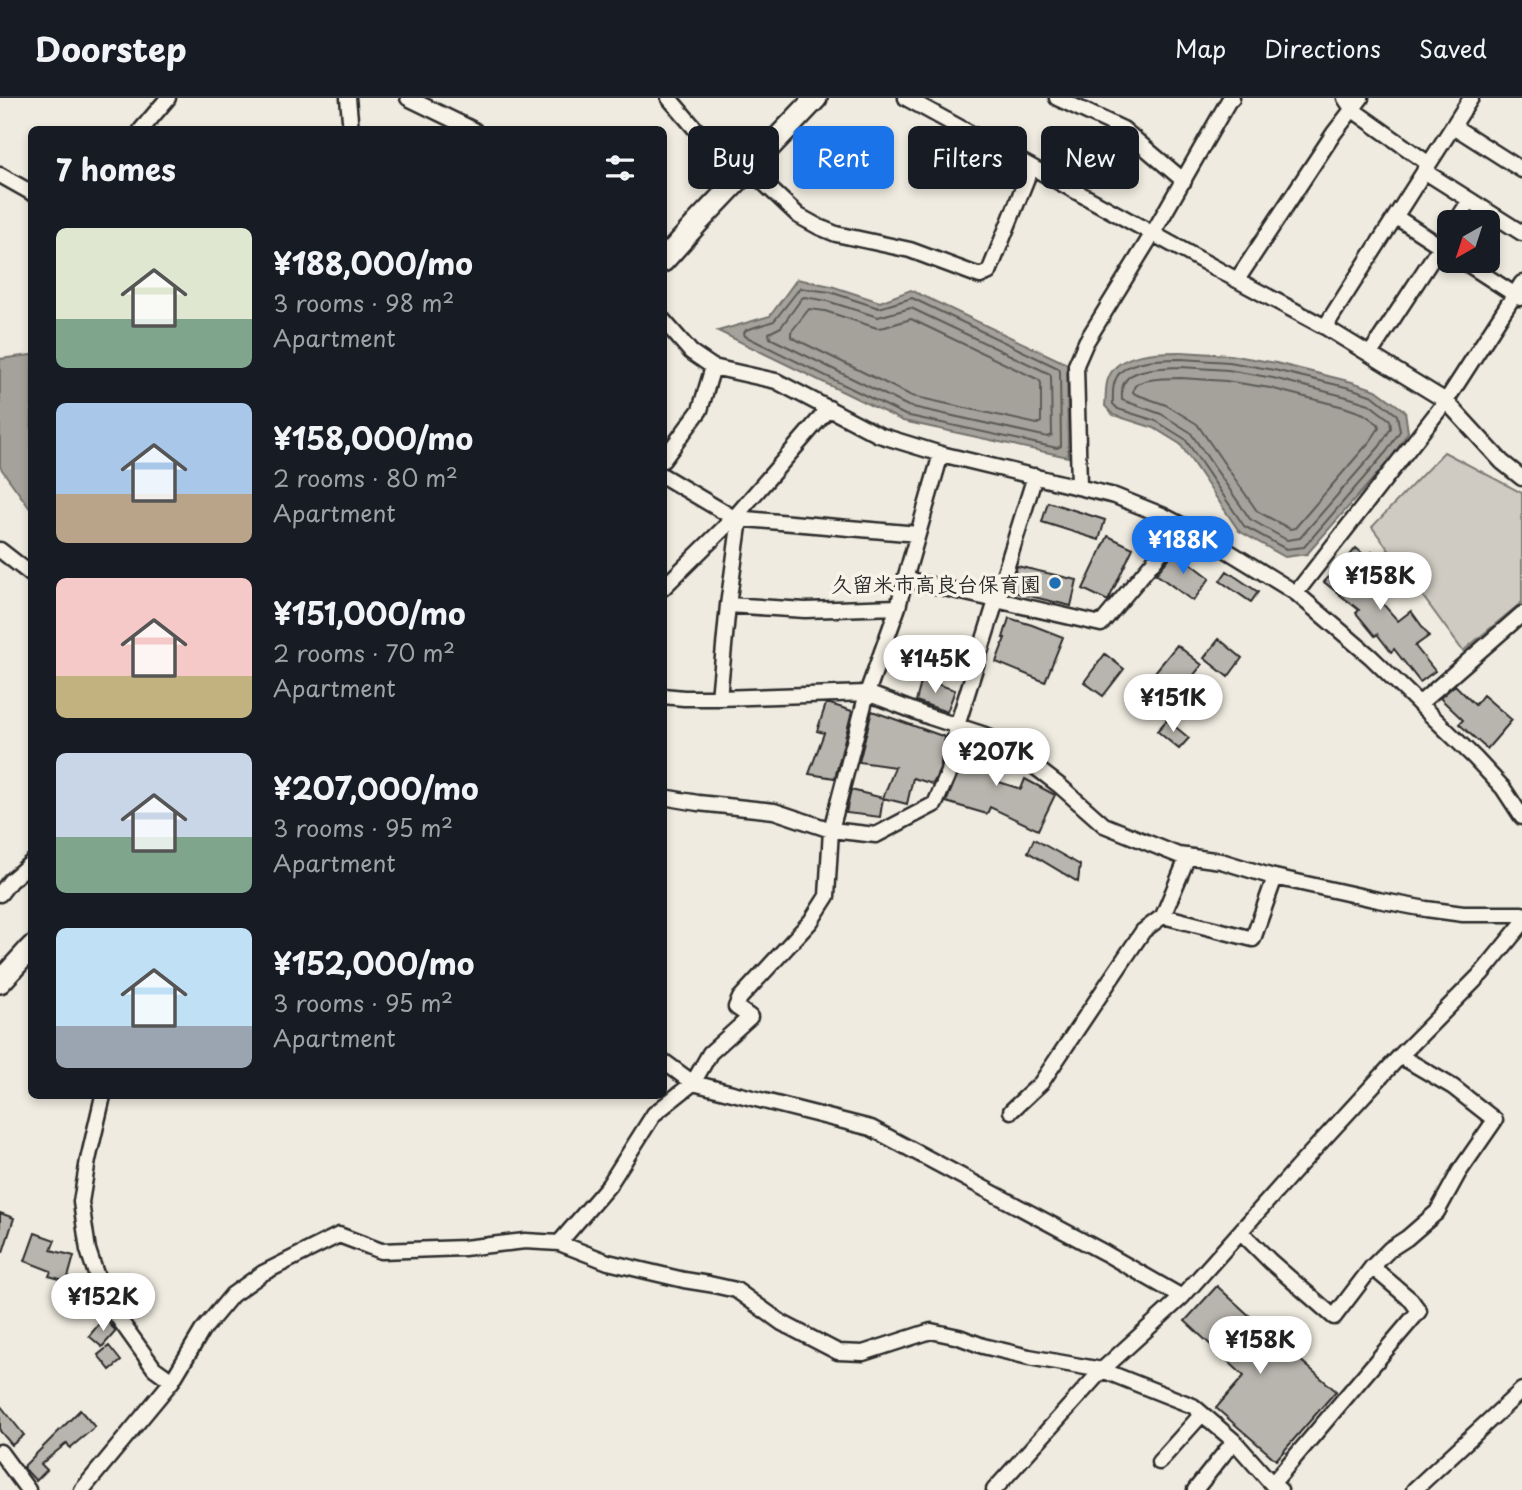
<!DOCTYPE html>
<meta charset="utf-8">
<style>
body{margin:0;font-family:"Playpen Sans","Klee One",sans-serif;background:#242831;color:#f1f3f6;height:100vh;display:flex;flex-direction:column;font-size:26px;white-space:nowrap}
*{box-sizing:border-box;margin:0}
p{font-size:23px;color:#9ea1a6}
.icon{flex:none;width:38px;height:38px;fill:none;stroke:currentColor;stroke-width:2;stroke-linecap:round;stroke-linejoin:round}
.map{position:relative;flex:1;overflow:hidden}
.drawer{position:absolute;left:28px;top:28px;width:639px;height:973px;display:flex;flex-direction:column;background:#171b24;border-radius:10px;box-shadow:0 4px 10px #0003}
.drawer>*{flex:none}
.guide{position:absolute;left:688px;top:28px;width:665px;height:63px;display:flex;gap:14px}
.needle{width:46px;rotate:219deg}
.buttons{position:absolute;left:1437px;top:112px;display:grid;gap:14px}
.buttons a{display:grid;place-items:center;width:63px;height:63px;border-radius:10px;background:#171b24;box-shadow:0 4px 10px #0003;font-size:35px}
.price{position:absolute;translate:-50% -60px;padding:0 16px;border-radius:24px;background:#fff;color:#222;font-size:23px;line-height:46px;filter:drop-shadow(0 2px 4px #0008)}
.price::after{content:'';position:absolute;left:50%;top:42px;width:21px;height:16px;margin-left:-10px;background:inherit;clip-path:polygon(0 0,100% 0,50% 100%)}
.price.on{background:#1a73e8;color:#fff}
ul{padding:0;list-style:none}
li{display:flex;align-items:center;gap:21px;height:175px;padding:0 28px}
li span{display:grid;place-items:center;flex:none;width:196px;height:140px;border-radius:10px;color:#555}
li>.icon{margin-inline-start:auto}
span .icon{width:84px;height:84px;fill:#fffc;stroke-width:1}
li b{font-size:30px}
h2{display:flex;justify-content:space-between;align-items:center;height:84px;padding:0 28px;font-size:30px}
.chip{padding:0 24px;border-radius:10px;background:#171b24;box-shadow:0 4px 10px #0003;font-size:24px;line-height:63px}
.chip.on{background:#1a73e8;color:#fff}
header{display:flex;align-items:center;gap:42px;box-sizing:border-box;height:98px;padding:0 35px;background:#171b24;border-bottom:2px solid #363941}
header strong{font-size:33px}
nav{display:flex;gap:38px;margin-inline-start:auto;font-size:24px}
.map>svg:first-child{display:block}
</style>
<header>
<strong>Doorstep</strong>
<nav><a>Map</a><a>Directions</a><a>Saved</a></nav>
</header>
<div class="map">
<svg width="1522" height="1392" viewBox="0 0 1522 1392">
<rect width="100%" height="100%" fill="#efebe0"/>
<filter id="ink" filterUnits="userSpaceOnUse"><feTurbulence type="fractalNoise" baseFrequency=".0143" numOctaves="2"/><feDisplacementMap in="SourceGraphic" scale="14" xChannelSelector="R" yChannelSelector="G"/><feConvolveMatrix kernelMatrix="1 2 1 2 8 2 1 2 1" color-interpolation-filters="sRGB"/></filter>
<g filter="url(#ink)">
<path fill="#cfcbc2" stroke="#7d7b76" stroke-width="2" d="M1444 354 1522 395V504L1463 553 1372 429Z"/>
<path fill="#a4a29a" stroke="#74726e" stroke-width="2" d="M797 181 831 188 880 204 911 192 1067 266 1068 359 903 323 718 233 770 218Z
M1181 254 1230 257 1276 265 1352 284 1376 292 1405 313 1408 334 1393 358 1307 456 1285 459 1239 433 1180 346 1154 330 1113 317 1105 308C1106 300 1105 289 1108 281 1117 254 1158 254 1181 254Z
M31 257H32L31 412 0 369V261Z"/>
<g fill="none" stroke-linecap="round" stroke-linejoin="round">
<path stroke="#5b5b57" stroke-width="2" d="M800 190 830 194 879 210 912 200 1058 270 1060 273 1061 348 1057 350 905 317 745 238 744 235 746 232 774 223Z
M805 199 827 203 878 219 911 210 1050 276 1051 279 1052 337 1048 339 908 308 770 240 769 235 781 229 802 200Z
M809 211 825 213 877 230 885 229 911 221 1039 282 1041 285V324L1037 326 912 298 791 239V234Z
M1181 261 1229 264 1274 272 1350 290 1373 298 1397 317 1400 333 1387 353 1304 449 1286 451 1244 428 1185 341 1156 323 1118 311 1113 306C1113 299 1112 290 1115 283 1122 261 1161 261 1181 261Z
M1181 269 1228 272 1273 280 1347 299 1369 306 1390 322 1391 330 1380 348 1300 440 1287 442 1250 421 1190 334 1161 316 1122 302C1122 297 1121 290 1124 285 1131 269 1166 270 1181 269Z
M1181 280 1226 283 1270 290 1344 309 1364 316 1378 326 1379 330 1371 342 1295 430 1290 431 1257 413 1197 326 1166 307 1135 296 1133 294C1134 292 1133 290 1135 288 1141 280 1171 280 1181 280Z"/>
</g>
<path fill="#b8b5ae" stroke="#2b2b2b" stroke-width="2" d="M1048 404 1105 422 1099 442 1042 424Z
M1108 438 1133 450 1108 503 1083 491Z
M1356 450 1368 460 1372 454 1384 464 1365 486 1398 523 1411 513 1429 538 1415 548 1435 573 1420 584 1394 551 1391 554 1377 536 1375 538 1356 515 1359 512 1324 484 1335 471 1337 473Z
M1175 453 1210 480 1193 503 1156 476Z
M1017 468 1077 482 1071 508 1009 493Z
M1227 473 1258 494 1251 504 1220 483Z
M1009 520 1032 527 1063 539 1045 584 996 564 1005 540H1003Z
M1219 541 1242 560 1228 579 1204 560Z
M1177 547 1202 567 1162 616 1137 596Z
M1105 556 1124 571 1103 598 1084 584Z
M922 581 955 592 947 614 916 603Z
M1455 587 1475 607 1483 597 1512 622 1487 651 1459 626 1463 622 1440 600Z
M826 606H830L852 613 835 680 809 676 824 635 817 633Z
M872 613 945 639 940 671 933 686 913 680 907 706 883 700 895 669 859 664Z
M1167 622 1189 640 1179 651 1157 633Z
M965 640 986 648 1008 661 999 684 1021 691 1025 681 1055 697 1038 732 990 709 987 716 946 704 958 676Z
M851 692 883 700 880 719 846 715Z
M1034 741 1080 767 1078 784 1028 754Z
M0 1115 14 1120 3 1154H0Z
M35 1135 55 1142 51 1152 74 1158 67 1183 49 1178 51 1173 25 1163Z
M1217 1188 1276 1242V1241L1336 1293 1276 1362 1216 1310 1244 1278 1185 1223Z
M104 1220 116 1233 102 1249 89 1238Z
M109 1248 121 1263 110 1272 98 1257Z
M0 1307 24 1337 12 1347 0 1333Z
M80 1312 95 1329 70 1350 67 1345 41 1366 47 1372 36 1383 23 1369Z"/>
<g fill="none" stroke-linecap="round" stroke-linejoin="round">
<g stroke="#2b2b2b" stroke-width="19">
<path id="minor" d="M348 0 351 32
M408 0 474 32
M669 0 739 82
M906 0 1237 182 1325 229 1446 303 1502 364 1522 380
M1057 0 1123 31 1184 83
M1345 0 1353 12 1429 66
M1453 28 1522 72
M141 32 168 0
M749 71 799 118 819 129 836 136 910 152 980 178 989 174 1031 70
M1424 73 1522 135
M0 77 32 95
M1396 119 1448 153
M1456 124 1470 102
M1463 163 1520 200
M1237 182 1334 35 1361 0
M663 222 691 254 713 269 776 283 879 337 941 356 1115 398 1162 417 1210 442 1296 495 1371 559 1475 660 1503 690 1522 719
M1325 229 1471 0
M1370 256 1449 135
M663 362 700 312 713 269
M663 378 734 420 918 436
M1079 388 1076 267 1086 244 1153 135 1229 2 1232 0
M0 452 32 477
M905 481 1101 526 1183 428
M663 490 734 420 829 310
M1296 495 1446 303 1522 185
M728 507 805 512 898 509
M663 598 684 600H719L867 595 930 619 985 637 1013 652 1060 688 1104 727 1178 757 1221 763 1270 778 1378 802 1426 811 1463 816H1522
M719 600 728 507 740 421
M1419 606 1522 516
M663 699 698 705 774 713 831 732 876 737 935 706 949 674 957 628 1035 378
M0 796 10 783 32 764
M1163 818 1253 841 1275 779
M663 963 693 985 871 1030 1105 1155 1182 1199
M103 998 88 1062 81 1104 88 1152 104 1200 154 1270 172 1283
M1011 1013 1041 985 1143 833 1163 818 1188 758
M1241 1134 1270 1163 1334 1219 1372 1169 1390 1151 1407 1140 1437 1114 1459 1074 1495 1022 1453 989 1400 958
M559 1145 609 1087 654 1016 693 985 710 955 750 919 736 909 740 900 811 823 827 798 831 732 867 595 898 509 905 481 941 356
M0 1354 28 1392
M1159 1364 1202 1316
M1272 1386 1419 1213 1411 1202 1372 1169
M82 1392 172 1283 202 1233 232 1197 263 1175 339 1137 381 1153 464 1150 525 1143 559 1145 608 1164 684 1182 709 1186 736 1192 782 1225 838 1254 863 1255 931 1233 959 1239 983 1248 1029 1259 1102 1272 1193 1308 1234 1343 1272 1386 1280 1392
M994 1392 1102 1272 1182 1199 1296 1071 1400 958 1482 875 1522 826
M1195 1392 1234 1343
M1414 1392 1522 1292"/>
</g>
<g stroke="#2b2b2b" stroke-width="26">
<path id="highway" d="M663 163 698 124 816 0
M0 884 32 849"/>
</g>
<use href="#minor" stroke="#f7f3e8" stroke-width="14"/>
<use href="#highway" stroke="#f7f3e8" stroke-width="21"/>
</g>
</g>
<circle fill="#1f6fb2" stroke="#f7f3e8" stroke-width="2.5" cx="1055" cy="485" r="7"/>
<g text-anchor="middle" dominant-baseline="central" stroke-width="7" stroke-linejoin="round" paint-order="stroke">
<g font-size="21" font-weight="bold" fill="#2b2b2b" stroke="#f7f3e8" text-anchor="end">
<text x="1041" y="485">久留米市高良台保育園</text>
</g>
</g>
</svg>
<div class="buttons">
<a><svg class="needle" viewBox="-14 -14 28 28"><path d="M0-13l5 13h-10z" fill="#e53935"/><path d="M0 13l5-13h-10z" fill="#9ea1a6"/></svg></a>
</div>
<b class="price on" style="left:1183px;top:478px">¥188K</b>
<b class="price" style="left:1380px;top:514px">¥158K</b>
<b class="price" style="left:935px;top:597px">¥145K</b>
<b class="price" style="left:1173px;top:636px">¥151K</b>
<b class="price" style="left:996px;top:690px">¥207K</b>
<b class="price" style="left:103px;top:1235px">¥152K</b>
<b class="price" style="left:1260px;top:1278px">¥158K</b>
<div class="guide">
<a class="chip">Buy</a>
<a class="chip on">Rent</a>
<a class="chip">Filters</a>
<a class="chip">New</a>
</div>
<section class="drawer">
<h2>7 homes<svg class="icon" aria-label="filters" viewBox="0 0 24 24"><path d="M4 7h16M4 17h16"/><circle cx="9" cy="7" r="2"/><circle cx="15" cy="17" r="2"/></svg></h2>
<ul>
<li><span style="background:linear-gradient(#dfe7d0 65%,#7fa58c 0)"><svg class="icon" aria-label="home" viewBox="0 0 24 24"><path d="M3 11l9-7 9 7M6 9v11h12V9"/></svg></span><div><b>¥188,000/mo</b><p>3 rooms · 98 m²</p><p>Apartment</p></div></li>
<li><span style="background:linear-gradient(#a9c7e8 65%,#b9a48a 0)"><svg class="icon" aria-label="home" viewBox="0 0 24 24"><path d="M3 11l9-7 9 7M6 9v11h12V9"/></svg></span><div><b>¥158,000/mo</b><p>2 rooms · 80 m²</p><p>Apartment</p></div></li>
<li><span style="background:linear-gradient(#f6c9c9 70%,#c2b280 0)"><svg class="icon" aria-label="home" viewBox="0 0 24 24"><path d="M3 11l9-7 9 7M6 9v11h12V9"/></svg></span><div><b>¥151,000/mo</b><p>2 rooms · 70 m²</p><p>Apartment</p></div></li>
<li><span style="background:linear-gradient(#c9d6e8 60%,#7fa58c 0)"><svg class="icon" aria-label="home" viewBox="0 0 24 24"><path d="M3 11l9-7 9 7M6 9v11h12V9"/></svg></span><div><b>¥207,000/mo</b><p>3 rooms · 95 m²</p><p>Apartment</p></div></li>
<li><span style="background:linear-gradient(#bfe0f5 70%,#9aa5b1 0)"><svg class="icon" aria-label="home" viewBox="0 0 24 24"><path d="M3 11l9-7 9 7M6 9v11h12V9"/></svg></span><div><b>¥152,000/mo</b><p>3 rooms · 95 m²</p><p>Apartment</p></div></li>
</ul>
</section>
</div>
